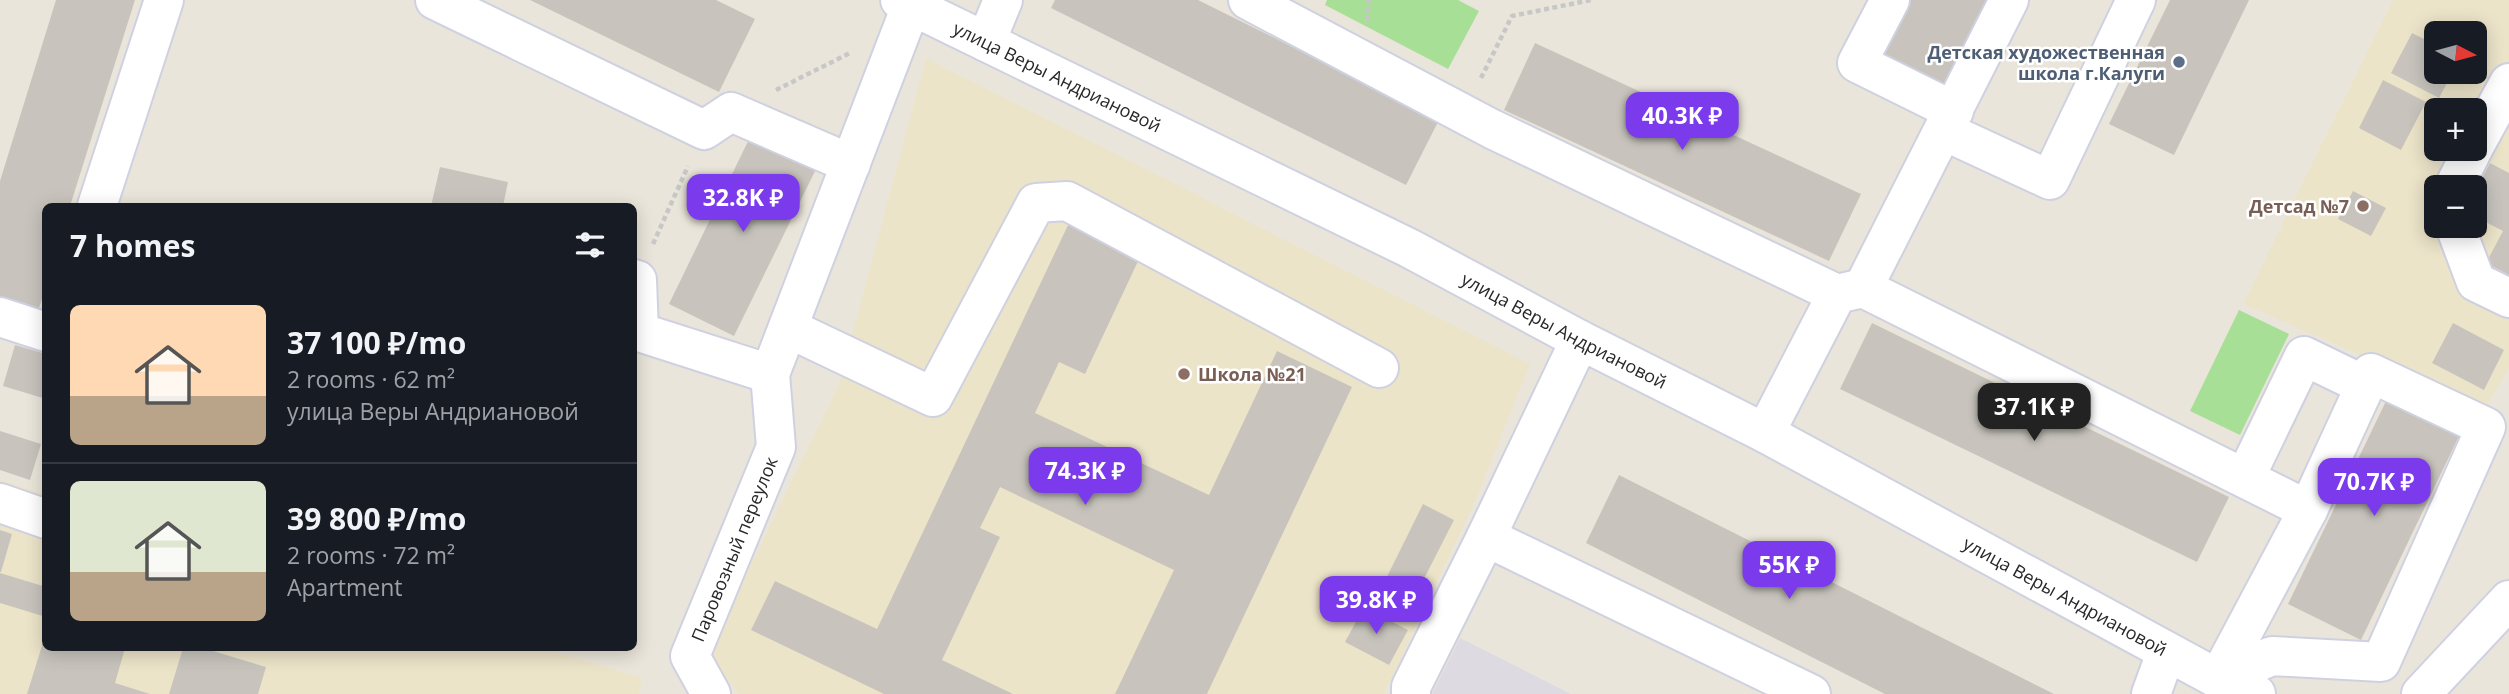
<!DOCTYPE html>
<meta charset="utf-8">
<style>
body{margin:0;font-family:"Open Sans",sans-serif;background:#242831;color:#f1f3f6;height:100vh;display:flex;flex-direction:column;font-size:26px;white-space:nowrap}
*{box-sizing:border-box;margin:0}
p{font-size:23px;color:#9ea1a6}
.icon{flex:none;width:38px;height:38px;fill:none;stroke:currentColor;stroke-width:2;stroke-linecap:round;stroke-linejoin:round}
.map{position:relative;flex:1;overflow:hidden}
.sheet{position:absolute;left:42px;top:203px;width:595px;height:448px;display:flex;flex-direction:column;background:#171b24;border-radius:10px;box-shadow:0 4px 18px #0003}
.sheet>*{flex:none}
.needle{width:46px;rotate:96deg}
.buttons{position:absolute;left:2424px;top:21px;display:grid;gap:14px}
.buttons a{display:grid;place-items:center;width:63px;height:63px;border-radius:10px;background:#171b24;box-shadow:0 4px 18px #0003;font-size:35px}
.price{position:absolute;translate:-50% -60px;padding:0 16px;border-radius:14px;background:#7c3aed;color:#fff;font-size:23px;line-height:46px;filter:drop-shadow(0 2px 4px #0008)}
.price::after{content:'';position:absolute;left:50%;top:42px;width:21px;height:16px;margin-left:-10px;background:inherit;clip-path:polygon(0 0,100% 0,50% 100%)}
.price.selected{background:#222;color:#fff}
ul{padding:0;list-style:none}
li{display:flex;align-items:center;gap:21px;height:175px;padding:0 28px}
li+li{border-top:2px solid #363941}
li span{display:grid;place-items:center;flex:none;width:196px;height:140px;border-radius:10px;color:#555}
li>.icon{margin-inline-start:auto}
span .icon{width:84px;height:84px;fill:#fffc;stroke-width:1}
li b{font-size:30px}
h2{display:flex;justify-content:space-between;align-items:center;height:84px;padding:0 28px;font-size:30px}
.map>svg:first-child{display:block}
</style>
<div class="map">
<svg width="2509" height="694" viewBox="0 0 2509 694">
<rect width="100%" height="100%" fill="#eae5da"/>
<path fill="#dedae2" d="M1460 638 1571 694H1432Z"/>
<path fill="#ece4c9" fill-rule="evenodd" d="M2393 0H2509V369L2484 409 2243 304ZM2436 33H2474V72H2436ZM2436 110H2474V149H2436ZM2436 187H2474V226H2436Z
M926 58 1530 364 1473 506 1384 694H739L707 655 839 384Z
M0 480 45 494 46 648H542L642 678 639 694H0Z"/>
<path fill="#a8df97" d="M1327 0H1458L1479 11 1448 69 1325 5Z
M2239 310 2289 334 2240 435 2190 411Z"/>
<path fill="#c8c4bd" d="M56 0H135L70 206H46V286L38 311 0 298V181Z
M530 0H716L755 19 719 92Z
M1055 0H1198L1439 120 1406 185 1051 8Z
M1908 0H1988L1942 90 1879 58Z
M2170 0H2249L2174 155 2109 124Z
M2412 33 2436 45V72H2453L2439 98 2391 73Z
M1535 43 1861 194 1829 261 1504 110Z
M2383 80 2426 102 2401 150 2359 128Z
M752 133 818 165 734 336 669 304Z
M2490 163 2509 173V275L2486 263 2503 231 2474 216V194Z
M440 167 508 182 503 206H431Z
M2353 191 2386 208 2371 236 2338 219Z
M1069 223 1140 257 1085 374 1059 362 1035 413 1209 495 1277 351 1352 387 1207 694H1115L1174 570 1000 487 980 528 1000 537 942 660 1013 694H884L751 630 775 581 877 629Z
M1872 323 2229 497 2197 562 1840 389Z
M2453 323 2504 350 2484 390 2432 363Z
M15 345 46 354V399L3 386Z
M2388 397 2461 432 2361 640 2288 604Z
M0 431 41 444 30 480 0 470Z
M1619 475 2054 694H1885L1586 543Z
M1423 504 1454 520 1404 618 1374 603Z
M0 530 12 534 1 572H0Z
M0 573 46 587V617L0 603Z
M1364 607 1408 630 1389 665 1345 642Z
M45 636 46 648H125L115 683 150 694H27Z
M183 648H203L266 667 258 694H169Z"/>
<g fill="none" stroke-linecap="round" stroke-linejoin="round">
<g stroke="#cfd1e1" stroke-width="42">
<g id="minor">
<path d="M435 0 704 130 731 112 851 164"/>
<path id="s1" d="M900 0 1409 248 1580 340 1765 433 2218 679 2308 510 2371 373 2486 427 2381 662 2272 656 2218 679 2256 694"/>
<path d="M1248 0 1492 129 1837 294"/>
<path d="M1890 0 1857 63 1954 111"/>
<path d="M986 42 1003 0"/>
<path d="M1944 131 2050 180 2136 0"/>
<path d="M2474 147 2509 83"/>
<path d="M2454 187 2473 149"/>
<path d="M97 206 164 0"/>
<path d="M2455 226 2476 282 2509 298"/>
<path d="M634 279 637 280 639 332 770 374"/>
<path d="M1863 288 2308 510"/>
<path d="M0 317 46 332"/>
<path d="M788 328 933 397 1036 203 1067 201 1379 368"/>
<path d="M1580 340 1486 537 1811 694"/>
<path d="M1765 433 1837 294 1863 288 2009 0"/>
<path d="M2245 478 2304 356 2366 386"/>
<path d="M0 503 46 519"/>
<path id="s2" d="M711 694 690 656 776 447 770 374 911 6"/>
<path d="M1411 694V687L1486 537"/>
<path d="M2151 694 2166 653"/>
<path d="M2421 694 2509 600"/>
</g>
</g>
<path stroke="#c7c7c7" stroke-width="4.5" stroke-dasharray="5 3.5" stroke-linecap="butt" d="M1367 21 1369 0
M1481 78 1512 16 1591 0
M776 90 850 53
M653 244 688 166"/>
<use href="#minor" stroke="#fff" stroke-width="38"/>
</g>
<circle fill="#5c6f8a" stroke="#fff" stroke-width="2.5" cx="2179" cy="62" r="7"/>
<g fill="#8d6e63" stroke="#fff" stroke-width="2.5">
<circle cx="2363" cy="206" r="7"/>
<circle cx="1184" cy="374" r="7"/>
</g>
<g text-anchor="middle" dominant-baseline="central" stroke-width="5" stroke-linejoin="round" paint-order="stroke">
<g font-size="18" font-weight="bold" fill="#4e5e75" stroke="#fff" text-anchor="end">
<text x="2165" y="52">Детская художественная<tspan x="2165" dy="21">школа г.Калуги</tspan></text>
</g>
<g font-size="18" fill="#282828" stroke="#fff">
<text stroke="none"><textPath href="#s1" startOffset="175">улица Веры Андриановой</textPath></text>
<text stroke="none"><textPath href="#s1" startOffset="742">улица Веры Андриановой</textPath></text>
<text stroke="none"><textPath href="#s2" startOffset="159">Паровозный переулок</textPath></text>
<text stroke="none"><textPath href="#s1" startOffset="1309">улица Веры Андриановой</textPath></text>
</g>
<g font-size="18" font-weight="bold" fill="#785e54" stroke="#fff" text-anchor="end">
<text x="2349" y="206">Детсад №7</text>
<text x="1198" y="374" text-anchor="start">Школа №21</text>
</g>
</g>
</svg>
<div class="buttons">
<a><svg class="needle" viewBox="-14 -14 28 28"><path d="M0-13l5 13h-10z" fill="#e53935"/><path d="M0 13l5-13h-10z" fill="#9ea1a6"/></svg></a>
<a>+</a>
<a>−</a>
</div>
<b class="price" style="left:1682px;top:152px">40.3K ₽</b>
<b class="price" style="left:743px;top:234px">32.8K ₽</b>
<b class="price selected" style="left:2034px;top:443px">37.1K ₽</b>
<b class="price" style="left:1085px;top:507px">74.3K ₽</b>
<b class="price" style="left:2374px;top:518px">70.7K ₽</b>
<b class="price" style="left:1789px;top:601px">55K ₽</b>
<b class="price" style="left:1376px;top:636px">39.8K ₽</b>
<section class="sheet">
<h2>7 homes<svg class="icon" aria-label="filters" viewBox="0 0 24 24"><path d="M4 7h16M4 17h16"/><circle cx="9" cy="7" r="2"/><circle cx="15" cy="17" r="2"/></svg></h2>
<ul>
<li><span style="background:linear-gradient(#ffd9b3 65%,#b9a48a 0)"><svg class="icon" aria-label="home" viewBox="0 0 24 24"><path d="M3 11l9-7 9 7M6 9v11h12V9"/></svg></span><div><b>37 100 ₽/mo</b><p>2 rooms · 62 m²</p><p>улица Веры Андриановой</p></div></li>
<li><span style="background:linear-gradient(#dfe7d0 65%,#b9a48a 0)"><svg class="icon" aria-label="home" viewBox="0 0 24 24"><path d="M3 11l9-7 9 7M6 9v11h12V9"/></svg></span><div><b>39 800 ₽/mo</b><p>2 rooms · 72 m²</p><p>Apartment</p></div></li>
</ul>
</section>
</div>
